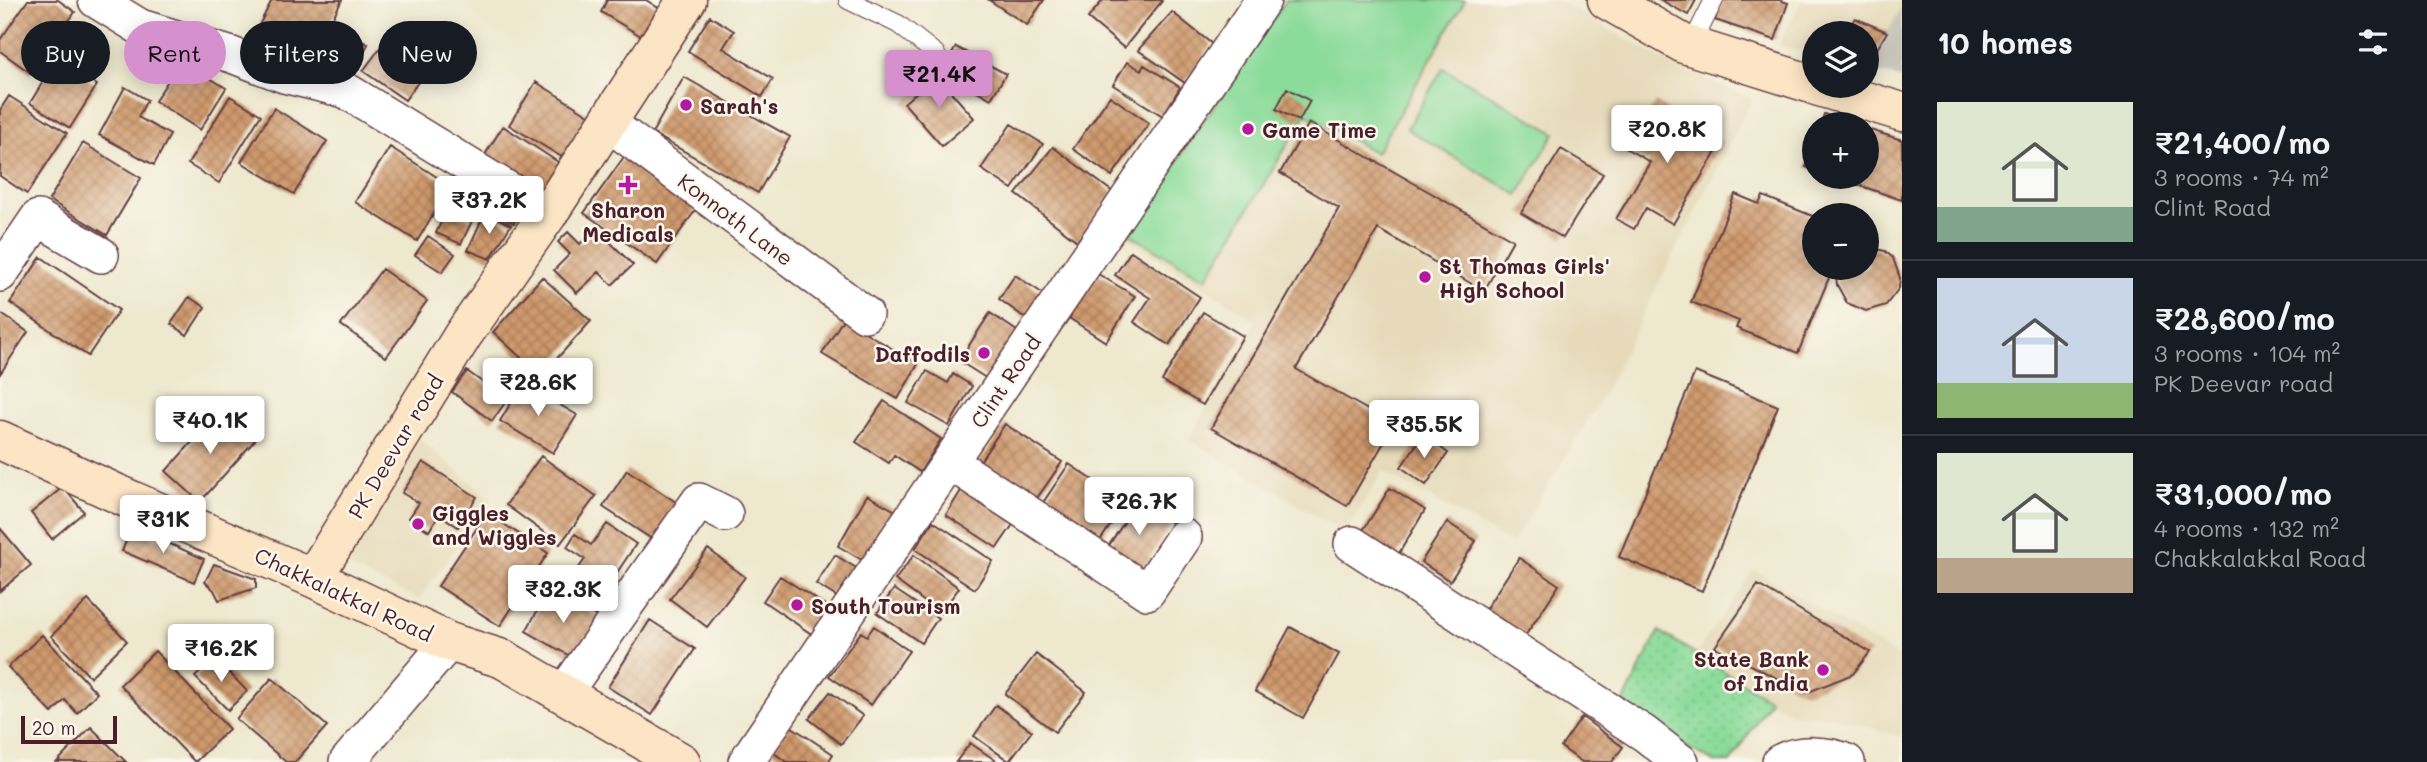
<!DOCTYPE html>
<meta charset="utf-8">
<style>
body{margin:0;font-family:Mali,sans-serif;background:#20242c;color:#f1f3f6;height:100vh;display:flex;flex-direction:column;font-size:26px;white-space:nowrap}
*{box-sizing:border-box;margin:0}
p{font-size:23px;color:#9ea1a6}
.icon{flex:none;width:38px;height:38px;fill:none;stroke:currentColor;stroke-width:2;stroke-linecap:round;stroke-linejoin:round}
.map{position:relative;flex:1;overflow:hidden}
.details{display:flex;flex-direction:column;background:#171b24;width:525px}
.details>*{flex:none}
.guide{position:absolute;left:21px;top:21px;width:665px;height:63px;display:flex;gap:14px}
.tools{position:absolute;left:1802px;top:21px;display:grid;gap:14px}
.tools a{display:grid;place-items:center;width:77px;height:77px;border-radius:50%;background:#171b24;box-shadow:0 4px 18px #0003;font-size:35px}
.scale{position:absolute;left:21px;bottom:18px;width:96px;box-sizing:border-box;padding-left:7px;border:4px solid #4a1f2b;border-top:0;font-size:19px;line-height:24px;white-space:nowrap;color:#4a1f2b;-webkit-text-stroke:5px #fbf7ec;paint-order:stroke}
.price{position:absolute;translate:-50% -60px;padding:0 16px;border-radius:7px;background:#fff;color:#222;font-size:23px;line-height:46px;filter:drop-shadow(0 2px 4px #0008)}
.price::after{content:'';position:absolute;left:50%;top:42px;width:21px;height:16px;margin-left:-10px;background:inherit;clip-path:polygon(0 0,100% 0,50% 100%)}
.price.selected{background:#d690ce;color:#111}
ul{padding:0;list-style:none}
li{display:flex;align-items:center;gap:21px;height:175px;padding:0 35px}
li+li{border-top:2px solid #363941}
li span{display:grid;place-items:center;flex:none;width:196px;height:140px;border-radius:0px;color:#555}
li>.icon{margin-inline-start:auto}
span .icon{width:84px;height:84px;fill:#fffc;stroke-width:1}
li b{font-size:30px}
h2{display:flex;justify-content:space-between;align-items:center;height:84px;padding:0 35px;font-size:30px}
.tag{padding:0 24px;border-radius:32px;background:#171b24;box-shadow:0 4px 18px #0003;font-size:24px;line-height:63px}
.tag.selected{background:#d690ce;color:#111}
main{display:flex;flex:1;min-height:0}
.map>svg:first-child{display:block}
</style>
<main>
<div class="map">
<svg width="1902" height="762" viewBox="0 0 1902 762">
<defs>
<pattern id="grass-dots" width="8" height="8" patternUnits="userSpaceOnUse" patternTransform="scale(1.75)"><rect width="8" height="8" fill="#8bdb9a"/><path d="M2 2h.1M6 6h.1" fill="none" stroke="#79bc85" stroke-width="1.8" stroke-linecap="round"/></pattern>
<pattern id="building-cross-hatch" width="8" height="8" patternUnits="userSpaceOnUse" patternTransform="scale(1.75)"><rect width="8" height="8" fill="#cf9a6d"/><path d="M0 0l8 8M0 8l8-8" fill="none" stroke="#aa7d5a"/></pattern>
</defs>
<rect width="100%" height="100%" fill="#fbf7ec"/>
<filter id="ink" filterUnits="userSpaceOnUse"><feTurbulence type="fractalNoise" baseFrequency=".0143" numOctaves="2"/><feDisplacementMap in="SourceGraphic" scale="14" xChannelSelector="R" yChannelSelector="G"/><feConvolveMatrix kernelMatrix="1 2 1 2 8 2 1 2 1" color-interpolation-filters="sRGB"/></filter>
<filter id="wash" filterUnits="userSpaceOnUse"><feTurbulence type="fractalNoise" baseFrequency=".00686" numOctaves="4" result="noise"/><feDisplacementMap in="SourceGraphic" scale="28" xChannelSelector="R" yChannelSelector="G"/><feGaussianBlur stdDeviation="1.57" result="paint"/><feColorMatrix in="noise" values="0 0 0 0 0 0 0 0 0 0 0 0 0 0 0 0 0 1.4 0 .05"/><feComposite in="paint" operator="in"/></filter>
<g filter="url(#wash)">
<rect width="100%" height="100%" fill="#eee8ce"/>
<path fill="#e6daba" d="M1279 0H1557L1669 63 1752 99 1598 404 1512 544 1383 471 1345 533 1189 439 1256 320 1121 234Z
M1802 0H1902V7L1867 66V33H1815V54L1778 46Z
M420 439 491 500 419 599 351 568 346 549Z
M1754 570 1902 659V737L1833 717 1791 713 1696 653Z"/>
<path fill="#c8c4b8" d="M1902 7V79L1867 68V66Z"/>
<path fill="url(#grass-dots)" stroke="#6a7d62" stroke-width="2" d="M1659 631 1770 700 1731 762H1714L1620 709Z"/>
<path fill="#8bdb9a" stroke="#6a7d62" stroke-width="2" d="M1286 0H1465L1376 153 1306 114 1206 279 1128 233Z
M1443 68 1555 133 1518 195 1407 129Z"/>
<g id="blocks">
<path fill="url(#building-cross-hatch)" d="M28 0H58L75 12 32 74 0 51V40Z
M272 0H342L310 62 255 33Z
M607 0H646L663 11 646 39 601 12Z
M989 0H1044L1027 25Z
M1103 0H1160L1162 1 1124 48 1088 18Z
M1661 0H1696L1688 15Z
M1722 0H1779L1788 3 1775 40 1715 20Z
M1172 12 1212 44 1185 83 1138 50Z
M710 16 734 31 723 48 773 79 762 97 688 51Z
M1855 18 1887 32 1867 66V33H1846Z
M339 29 368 44 358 64 329 49Z
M417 32 442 49 405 100 363 71 380 48 398 60Z
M956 47 1006 74 991 99 942 71Z
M57 59 97 85 70 128 30 103Z
M181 60 226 88 200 130 155 101Z
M1127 62 1141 70 1144 65 1180 87 1163 116 1113 85Z
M936 75 974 118 942 146 904 103Z
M684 77 790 137 758 193 652 133Z
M536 82 592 117 565 159 509 125Z
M125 87 147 100 138 117 170 135 154 165 99 135Z
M1287 88 1310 101 1299 121 1276 109Z
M9 96 67 133 27 194 0 176V110Z
M230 96 261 115 219 183 188 164Z
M1110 96 1149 123 1112 176 1073 149Z
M1655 102 1722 142 1673 224 1646 208 1634 229 1616 219 1650 162 1627 149Z
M274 108 327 141 294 194 241 162Z
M1824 114 1853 124H1821Z
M1309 123 1513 240 1484 291 1378 229 1296 369 1394 425 1347 506 1211 428 1339 208 1280 173Z
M1011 124 1043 144 1012 189 981 169Z
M503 126 561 164 541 195 483 158Z
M1867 129 1902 140V200L1835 177H1867Z
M83 143 141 178 107 235 49 200Z
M1815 143V171L1806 167Z
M390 147 451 186 417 241 355 202Z
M1053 147 1114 193 1077 241 1016 194Z
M1561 149 1603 174 1563 238 1521 213Z
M624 157 697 208 657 264 584 213Z
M463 180 488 192 476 216 451 204Z
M494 191 522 208 514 223 484 209Z
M1735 194 1759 204 1763 196 1815 217V268H1833L1798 353 1736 328 1739 321 1691 302Z
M447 209 472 221 461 244 436 233Z
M485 212 511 225 490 259 468 250Z
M596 228 633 265 612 285 599 272 577 293 554 270 570 254 558 242 568 232 580 244Z
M428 236 455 254 442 272 415 255Z
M1867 247 1885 251 1893 258 1900 278 1899 288 1886 305 1866 311 1847 303 1837 285 1836 275 1839 268H1867Z
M1131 251 1200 297 1169 345 1134 322 1150 298 1115 275Z
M41 257 119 310 88 356 10 303Z
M382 269 427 301 386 357 341 325Z
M1098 274 1135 296 1106 342 1069 318Z
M1015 275 1045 295 1028 320 999 299Z
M542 277 591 321 541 376 493 332Z
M189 297 205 307 187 335 171 324Z
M1203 312 1243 336 1203 405 1162 381Z
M0 313 28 332 0 374Z
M990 313 1020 333 989 380 959 361Z
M843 319 918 364 898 399 822 354Z
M467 371 507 400 492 421 452 392Z
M927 371 948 383 953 374 972 386 949 426 908 403Z
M1695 372 1778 406 1702 591 1619 557Z
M523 383 577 415 553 453 500 421Z
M884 401 941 439 920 472 894 455 889 463 856 442Z
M221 410 255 440 200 502 166 471Z
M1005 424 1062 462 1035 501 979 463Z
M1423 435 1448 453 1426 485 1401 467Z
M541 456 596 496 560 544 506 505Z
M423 462 477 497 458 527 439 514 429 531 409 518 419 503 402 493Z
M1069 464 1126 502 1097 545 1040 507Z
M627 470 685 508 661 545 603 507Z
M964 486 1016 520 997 548 946 515Z
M63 487 84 512 52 539 31 513Z
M1390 488 1425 510 1396 558 1360 535Z
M867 495 899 513 869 564 838 546Z
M1138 501 1172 523 1141 572 1106 550Z
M487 513 548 553 500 626 438 586Z
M933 521 993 561 975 589 915 549Z
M1447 522 1476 541 1450 581 1421 562Z
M607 524 636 544 600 598 572 578 585 559 567 547 575 534 591 545Z
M132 527 204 559 194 582 122 551Z
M0 528 31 565 0 591Z
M708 549 745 577 707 627 670 599Z
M835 555 863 572 845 602 816 584Z
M914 555 959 588 940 613 895 580Z
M1519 558 1559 585 1517 648 1477 622Z
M214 564 256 579V588L219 600 214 590 205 582Z
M780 576 831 609 813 635 763 601Z
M1758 585 1870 652 1853 674 1806 693 1715 647Z
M894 589 938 618 921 643 877 613Z
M549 590 600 618 577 660 526 631Z
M88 600 127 641 90 677 51 636Z
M650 620 695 649 652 715 608 687Z
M874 626 909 651 871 705 829 676 861 632 867 636Z
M1290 627 1339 654 1303 718 1255 691Z
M42 635 97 693 77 713 65 700 52 713 8 667Z
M155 651 229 729 195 762 120 685Z
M1036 654 1086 692 1055 732 1005 694Z
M215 658 247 691 228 710 195 677Z
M272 678 327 726 295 762H286L236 719Z
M830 692 863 716 841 744 809 719Z
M996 705 1032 731 1009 761 974 736Z
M1582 717 1623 747 1612 762H1582L1561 747Z
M789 725 833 754 828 762H787L771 751Z
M91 727 126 762H57Z
M970 743 998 762H956Z"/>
</g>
</g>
<g filter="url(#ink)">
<use href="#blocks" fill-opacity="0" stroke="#633d43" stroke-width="2"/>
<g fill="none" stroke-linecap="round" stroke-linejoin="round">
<g stroke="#633d43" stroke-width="20">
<path id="lane" d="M848 0 898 24 936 54
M1691 46 1714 0"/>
</g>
<g stroke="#633d43" stroke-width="38">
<path id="street" d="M96 0 140 27 232 55 284 75 345 90 548 214
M608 123 865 314
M0 274 38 218 101 255
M950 462 1147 592 1184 537
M1352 544 1645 734 1681 762
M564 693 699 501 725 514
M347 762 449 642
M746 762 1263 0
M1780 762C1798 752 1828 753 1847 762"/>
</g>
<g stroke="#633d43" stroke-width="41">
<path id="secondary" d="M1607 0 1684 44 1815 85
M1816 86 1902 112
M0 440 131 500 313 578 449 642 503 659 681 762
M313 578 463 335 548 214 687 0"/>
</g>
<use href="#lane" stroke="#fff" stroke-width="18"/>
<use href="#street" stroke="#fff" stroke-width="35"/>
<use href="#secondary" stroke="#fce5c4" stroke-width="38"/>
</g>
</g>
<g fill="#b5179e" stroke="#fbf7ec" stroke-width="2.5">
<circle cx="686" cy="105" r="7"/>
<circle cx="1248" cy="129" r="7"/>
<path d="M624.5 174.5h7v7h7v7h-7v7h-7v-7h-7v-7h7z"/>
<circle cx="1425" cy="277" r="7"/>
<circle cx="984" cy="353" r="7"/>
<circle cx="418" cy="524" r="7"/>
<circle cx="797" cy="605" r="7"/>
<circle cx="1823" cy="670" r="7"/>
</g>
<g text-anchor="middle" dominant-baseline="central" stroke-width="5" stroke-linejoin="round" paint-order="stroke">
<g font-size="21" font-weight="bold" fill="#4a1f2b" stroke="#fbf7ec" text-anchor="start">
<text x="700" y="105">Sarah's</text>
<text x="1262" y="129">Game Time</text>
<text x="628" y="209" text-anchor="middle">Sharon<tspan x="628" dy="24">Medicals</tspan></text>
<text x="1439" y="265">St Thomas Girls'<tspan x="1439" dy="24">High School</tspan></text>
<text x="970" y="353" text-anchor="end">Daffodils</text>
<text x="432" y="512">Giggles<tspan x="432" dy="24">and Wiggles</tspan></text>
<text x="811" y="605">South Tourism</text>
<text x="1809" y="658" text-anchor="end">State Bank<tspan x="1809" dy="24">of India</tspan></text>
</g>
<g font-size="21" fill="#4a1f2b" stroke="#fbf7ec">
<text transform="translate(736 219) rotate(37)">Konnoth Lane</text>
<text transform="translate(1005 381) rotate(-56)">Clint Road</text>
<text transform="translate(395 446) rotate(-59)">PK Deevar road</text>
<text transform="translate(344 594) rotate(25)">Chakkalakkal Road</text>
</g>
</g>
</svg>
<div class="tools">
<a><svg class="icon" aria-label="layers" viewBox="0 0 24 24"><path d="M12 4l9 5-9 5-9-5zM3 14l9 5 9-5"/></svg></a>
<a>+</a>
<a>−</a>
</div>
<div class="scale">20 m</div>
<b class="price selected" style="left:939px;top:110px">₹21.4K</b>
<b class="price" style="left:1667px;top:165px">₹20.8K</b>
<b class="price" style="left:489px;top:236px">₹37.2K</b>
<b class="price" style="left:538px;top:418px">₹28.6K</b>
<b class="price" style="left:210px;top:456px">₹40.1K</b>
<b class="price" style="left:1424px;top:460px">₹35.5K</b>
<b class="price" style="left:1139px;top:537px">₹26.7K</b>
<b class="price" style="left:163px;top:555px">₹31K</b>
<b class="price" style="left:563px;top:625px">₹32.3K</b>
<b class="price" style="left:221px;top:684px">₹16.2K</b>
<div class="guide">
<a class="tag">Buy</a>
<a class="tag selected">Rent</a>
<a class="tag">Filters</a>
<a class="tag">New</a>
</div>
</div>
<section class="details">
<h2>10 homes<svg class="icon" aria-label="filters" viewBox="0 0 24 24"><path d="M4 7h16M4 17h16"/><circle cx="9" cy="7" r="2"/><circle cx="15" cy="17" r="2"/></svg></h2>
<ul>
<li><span style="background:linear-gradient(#dfe7d0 75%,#7fa58c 0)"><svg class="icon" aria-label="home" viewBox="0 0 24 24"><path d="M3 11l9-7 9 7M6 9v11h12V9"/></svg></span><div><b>₹21,400/mo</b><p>3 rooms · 74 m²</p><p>Clint Road</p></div></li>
<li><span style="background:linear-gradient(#c9d6e8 75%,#8fb573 0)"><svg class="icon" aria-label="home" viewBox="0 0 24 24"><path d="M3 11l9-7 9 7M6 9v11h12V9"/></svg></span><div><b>₹28,600/mo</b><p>3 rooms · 104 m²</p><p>PK Deevar road</p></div></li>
<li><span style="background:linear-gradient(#dfe7d0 75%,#b9a48a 0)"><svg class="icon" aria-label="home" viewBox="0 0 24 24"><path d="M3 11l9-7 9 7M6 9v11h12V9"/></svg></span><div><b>₹31,000/mo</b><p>4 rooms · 132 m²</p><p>Chakkalakkal Road</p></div></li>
</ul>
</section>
</main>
